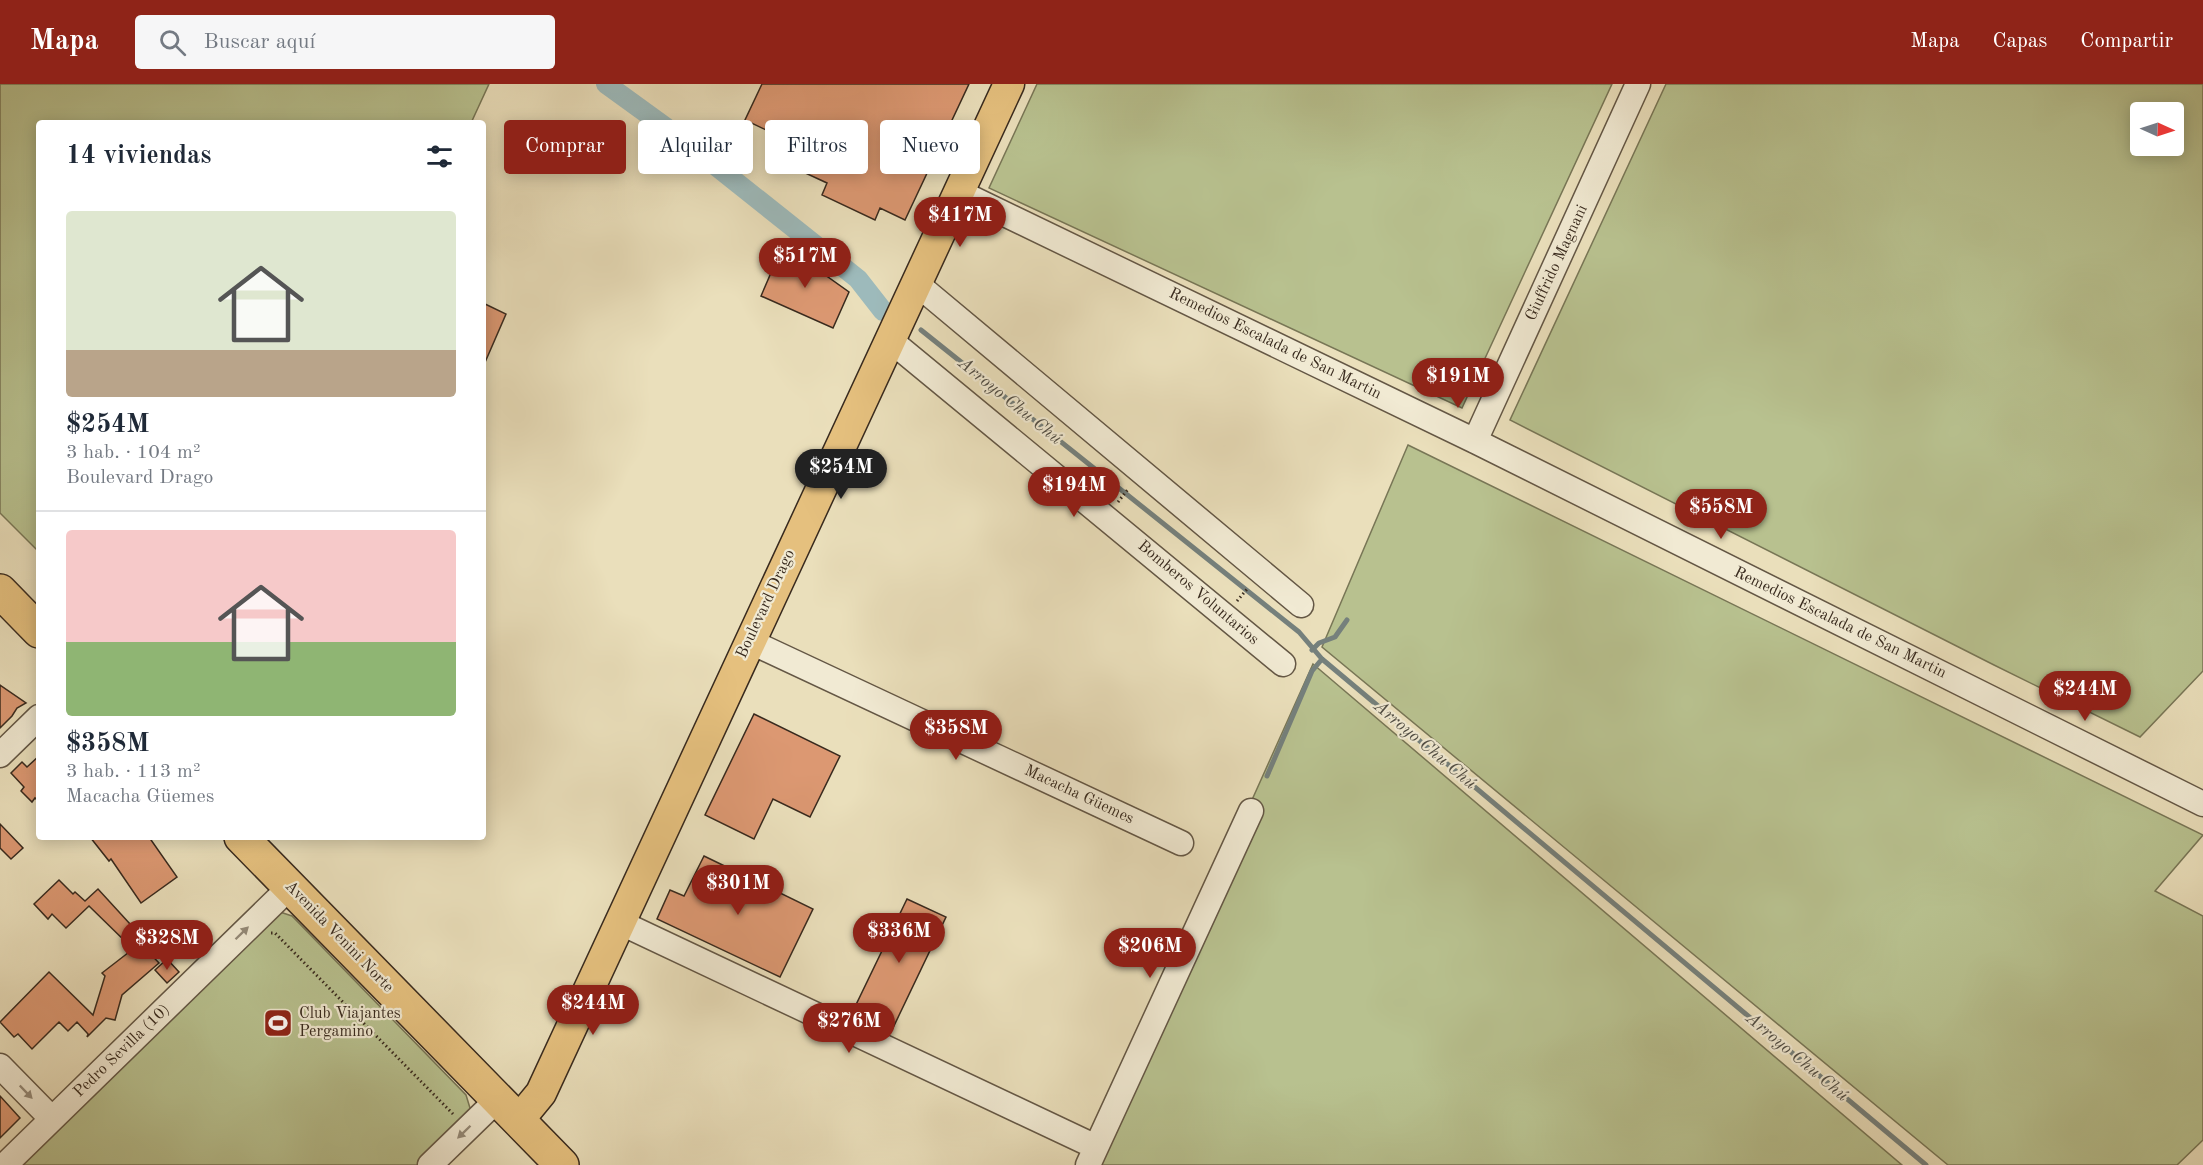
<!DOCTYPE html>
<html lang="es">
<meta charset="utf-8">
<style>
body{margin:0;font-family:"Old Standard TT",serif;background:#f6f6f7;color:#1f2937;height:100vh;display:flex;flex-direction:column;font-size:22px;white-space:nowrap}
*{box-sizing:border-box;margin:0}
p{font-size:20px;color:#747a83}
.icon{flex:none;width:33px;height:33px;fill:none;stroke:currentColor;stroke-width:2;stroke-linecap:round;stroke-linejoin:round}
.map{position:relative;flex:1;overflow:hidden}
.panel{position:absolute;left:36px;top:36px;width:450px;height:720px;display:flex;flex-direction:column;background:#fff;border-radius:6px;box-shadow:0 3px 15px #0003}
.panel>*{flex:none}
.top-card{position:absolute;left:504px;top:36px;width:570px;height:54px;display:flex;gap:12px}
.needle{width:39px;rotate:93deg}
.buttons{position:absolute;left:2130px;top:18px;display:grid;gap:12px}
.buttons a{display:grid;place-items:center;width:54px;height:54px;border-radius:6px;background:#fff;box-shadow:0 3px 15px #0003;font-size:30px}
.price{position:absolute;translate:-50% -51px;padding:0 14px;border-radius:21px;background:#8f2418;color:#fff;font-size:20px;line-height:39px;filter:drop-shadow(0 2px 3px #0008)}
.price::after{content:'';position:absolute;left:50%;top:36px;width:18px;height:14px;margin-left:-9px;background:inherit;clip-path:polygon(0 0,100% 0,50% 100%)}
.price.on{background:#222;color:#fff}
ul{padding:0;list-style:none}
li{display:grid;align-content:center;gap:12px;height:318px;padding:0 30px}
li+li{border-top:2px solid #e0e1e3}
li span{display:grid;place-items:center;height:186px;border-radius:6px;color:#555}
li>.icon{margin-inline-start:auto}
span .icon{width:108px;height:108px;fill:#fffc;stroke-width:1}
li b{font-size:26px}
h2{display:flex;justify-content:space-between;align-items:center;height:72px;padding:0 30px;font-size:26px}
.pill{padding:0 21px;border-radius:6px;background:#fff;box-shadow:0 3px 15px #0003;font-size:21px;line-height:54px}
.pill.on{background:#8f2418;color:#fff}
header{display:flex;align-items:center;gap:36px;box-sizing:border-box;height:84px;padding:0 30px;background:#8f2418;color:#fff}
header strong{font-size:28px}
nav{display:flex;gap:33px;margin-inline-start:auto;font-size:21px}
.search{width:420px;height:54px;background:#f6f6f7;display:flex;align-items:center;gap:15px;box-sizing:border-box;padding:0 21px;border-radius:6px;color:#747a83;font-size:22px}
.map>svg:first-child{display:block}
</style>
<header>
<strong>Mapa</strong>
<div class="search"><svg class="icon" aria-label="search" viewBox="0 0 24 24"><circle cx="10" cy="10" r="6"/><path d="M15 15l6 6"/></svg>Buscar aquí</div>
<nav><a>Mapa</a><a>Capas</a><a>Compartir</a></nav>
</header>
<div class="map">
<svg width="2203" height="1081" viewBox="0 0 2203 1081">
<rect width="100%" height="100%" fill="#eadfbb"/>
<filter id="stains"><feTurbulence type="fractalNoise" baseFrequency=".00333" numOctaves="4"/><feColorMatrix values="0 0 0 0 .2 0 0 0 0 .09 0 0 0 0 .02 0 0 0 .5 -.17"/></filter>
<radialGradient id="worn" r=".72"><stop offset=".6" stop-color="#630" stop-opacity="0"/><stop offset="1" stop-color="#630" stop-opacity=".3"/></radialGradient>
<path fill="#b8c18f" stroke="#787656" stroke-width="1.5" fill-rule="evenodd" d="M0 0H489L471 39H39V468L0 429Z
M1037 0H1612L1462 324 989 104Z
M1666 0H2203V587L2140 653 1994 581 1510 336ZM2140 28H2174V62H2140Z
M1408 361 2203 751 2155 807 2203 832V1056L2177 1081H1948L1322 563Z
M1313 580 1902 1081H1088Z
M280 828 292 832 466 1011 470 1024 468 1030 418 1081H16Z"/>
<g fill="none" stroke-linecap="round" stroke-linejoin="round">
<path stroke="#75807c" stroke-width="5" d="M921 246 1299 548 1322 575 1926 1081
M1312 566 1319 559 1335 553 1347 536
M1267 692 1312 587 1322 575"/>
<path stroke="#9dbabb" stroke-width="20" d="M606 0 682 55 858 195 883 227"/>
</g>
<path fill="#dc9872" stroke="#382a1e" stroke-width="1.5" d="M762 0H969L905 136 880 124 875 136 822 111 827 99 790 82 800 62 745 36Z
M783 161 849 208 833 244 761 212Z
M483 219 506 230 483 283Z
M0 601 26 619 17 624 12 632 0 644Z
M754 630 840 672 810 733 773 715 754 755 705 731Z
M39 672V718L35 714 32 718 21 707 24 703 11 689 22 678 27 683Z
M0 740 23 764 11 775 0 764Z
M90 753H149L177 793 141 819 111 775 109 777Z
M704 772 813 825 780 893 657 835 670 806 684 812Z
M59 796 73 810 75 808 85 817 98 805 141 852 138 861 140 859 159 879 122 911 115 936 106 934 87 953 88 950 77 938 68 947 59 938 32 965 18 950 14 953 0 938 49 888 93 931 105 892 102 889 133 865 89 822 66 844 52 830 48 835 34 820Z
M907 815 946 833 892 946 853 927Z
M167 875 179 888 167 899 155 886Z
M0 1012 20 1034 0 1054Z"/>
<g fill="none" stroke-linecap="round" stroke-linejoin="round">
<g stroke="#645745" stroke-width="27">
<path id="minor" d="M959 108 1475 357 2203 720
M917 200 1301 521
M890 256 1283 580
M1475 357 1638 0
M749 557 1181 759
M0 671 39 633
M619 838 1096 1063
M0 982 52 1035
M5 1081 290 803
M430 1081 498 1015
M1088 1081 1251 727"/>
</g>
<g stroke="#382a1e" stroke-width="33">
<path id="major" d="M518 1037 541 1009 1009 0"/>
</g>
<g stroke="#382a1e" stroke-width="36">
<path id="highway" d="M0 507 39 547
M241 753 562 1081"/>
</g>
<path stroke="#382a1e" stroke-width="3" stroke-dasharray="1.5 3" stroke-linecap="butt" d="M1118 418 1129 404
M1237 517 1248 504
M271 849H275L453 1030"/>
<use href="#minor" stroke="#f1ead3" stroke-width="24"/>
<use href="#major" stroke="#e5c07e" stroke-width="30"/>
<use href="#highway" stroke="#e5c07e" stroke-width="33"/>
</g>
<defs><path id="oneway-solid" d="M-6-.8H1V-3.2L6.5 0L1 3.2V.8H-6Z" transform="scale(1.5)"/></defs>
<g fill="#948a78">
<use href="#oneway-solid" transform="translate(242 849) rotate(-44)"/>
<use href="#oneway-solid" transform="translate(26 1008) rotate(46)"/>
<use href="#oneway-solid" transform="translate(464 1048) rotate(136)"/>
</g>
<defs>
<g id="stadium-square" transform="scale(1.5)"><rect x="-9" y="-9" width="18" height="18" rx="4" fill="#8f2418" stroke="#f1ead3"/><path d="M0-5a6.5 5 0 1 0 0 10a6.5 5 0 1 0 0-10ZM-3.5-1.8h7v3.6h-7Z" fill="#fff"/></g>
</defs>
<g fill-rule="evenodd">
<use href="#stadium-square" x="278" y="939"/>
</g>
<g text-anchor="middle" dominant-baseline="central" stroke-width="4.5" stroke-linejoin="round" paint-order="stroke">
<g font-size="16" fill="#382a1e" stroke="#f1ead3">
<text transform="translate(1557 179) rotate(-65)">Giuffrido Magnani</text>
<text transform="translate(1275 260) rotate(26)">Remedios Escalada de San Martin</text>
<text transform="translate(1198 509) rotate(40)">Bomberos Voluntarios</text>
<text transform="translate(766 520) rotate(-65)">Boulevard Drago</text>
<text transform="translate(1840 539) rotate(26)">Remedios Escalada de San Martin</text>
<text transform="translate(1079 711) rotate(25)">Macacha Güemes</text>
<text transform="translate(339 853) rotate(46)">Avenida Venini Norte</text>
<text transform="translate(122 967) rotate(-44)">Pedro Sevilla (10)</text>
</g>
<g font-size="16" fill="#382a1e" stroke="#f1ead3" text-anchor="start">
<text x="299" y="930">Club Viajantes<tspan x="299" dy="18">Pergamino</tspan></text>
</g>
<g font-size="18" font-style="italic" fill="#514e45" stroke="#f1ead3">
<text transform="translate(1010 317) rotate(39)">Arroyo Chu Chú</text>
<text transform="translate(1425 661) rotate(40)">Arroyo Chu Chú</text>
<text transform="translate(1797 973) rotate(40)">Arroyo Chu Chú</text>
</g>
</g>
<rect width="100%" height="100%" filter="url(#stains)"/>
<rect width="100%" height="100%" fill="url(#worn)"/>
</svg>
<div class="buttons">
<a><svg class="needle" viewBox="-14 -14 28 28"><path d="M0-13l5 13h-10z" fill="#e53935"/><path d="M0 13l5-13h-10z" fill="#747a83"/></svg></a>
</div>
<b class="price" style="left:960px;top:164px">$417M</b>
<b class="price" style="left:805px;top:205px">$517M</b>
<b class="price" style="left:1458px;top:325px">$191M</b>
<b class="price on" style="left:841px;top:416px">$254M</b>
<b class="price" style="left:1074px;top:434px">$194M</b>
<b class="price" style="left:1721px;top:456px">$558M</b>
<b class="price" style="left:2085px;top:638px">$244M</b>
<b class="price" style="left:956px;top:677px">$358M</b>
<b class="price" style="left:738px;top:832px">$301M</b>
<b class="price" style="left:899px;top:880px">$336M</b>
<b class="price" style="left:167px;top:887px">$328M</b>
<b class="price" style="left:1150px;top:895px">$206M</b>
<b class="price" style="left:593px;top:952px">$244M</b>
<b class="price" style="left:849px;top:970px">$276M</b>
<div class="top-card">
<a class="pill on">Comprar</a>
<a class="pill">Alquilar</a>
<a class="pill">Filtros</a>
<a class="pill">Nuevo</a>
</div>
<section class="panel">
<h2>14 viviendas<svg class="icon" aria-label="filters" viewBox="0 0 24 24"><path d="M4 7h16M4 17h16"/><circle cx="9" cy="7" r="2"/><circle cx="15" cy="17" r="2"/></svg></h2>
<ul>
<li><span style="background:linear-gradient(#dfe7d0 75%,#b9a48a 0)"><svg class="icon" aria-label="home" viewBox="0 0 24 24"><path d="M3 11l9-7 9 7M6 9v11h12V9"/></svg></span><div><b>$254M</b><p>3 hab. · 104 m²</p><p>Boulevard Drago</p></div></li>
<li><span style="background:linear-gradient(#f6c9c9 60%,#8fb573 0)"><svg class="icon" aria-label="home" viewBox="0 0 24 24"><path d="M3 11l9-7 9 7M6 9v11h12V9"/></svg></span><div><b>$358M</b><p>3 hab. · 113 m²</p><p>Macacha Güemes</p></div></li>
</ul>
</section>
</div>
